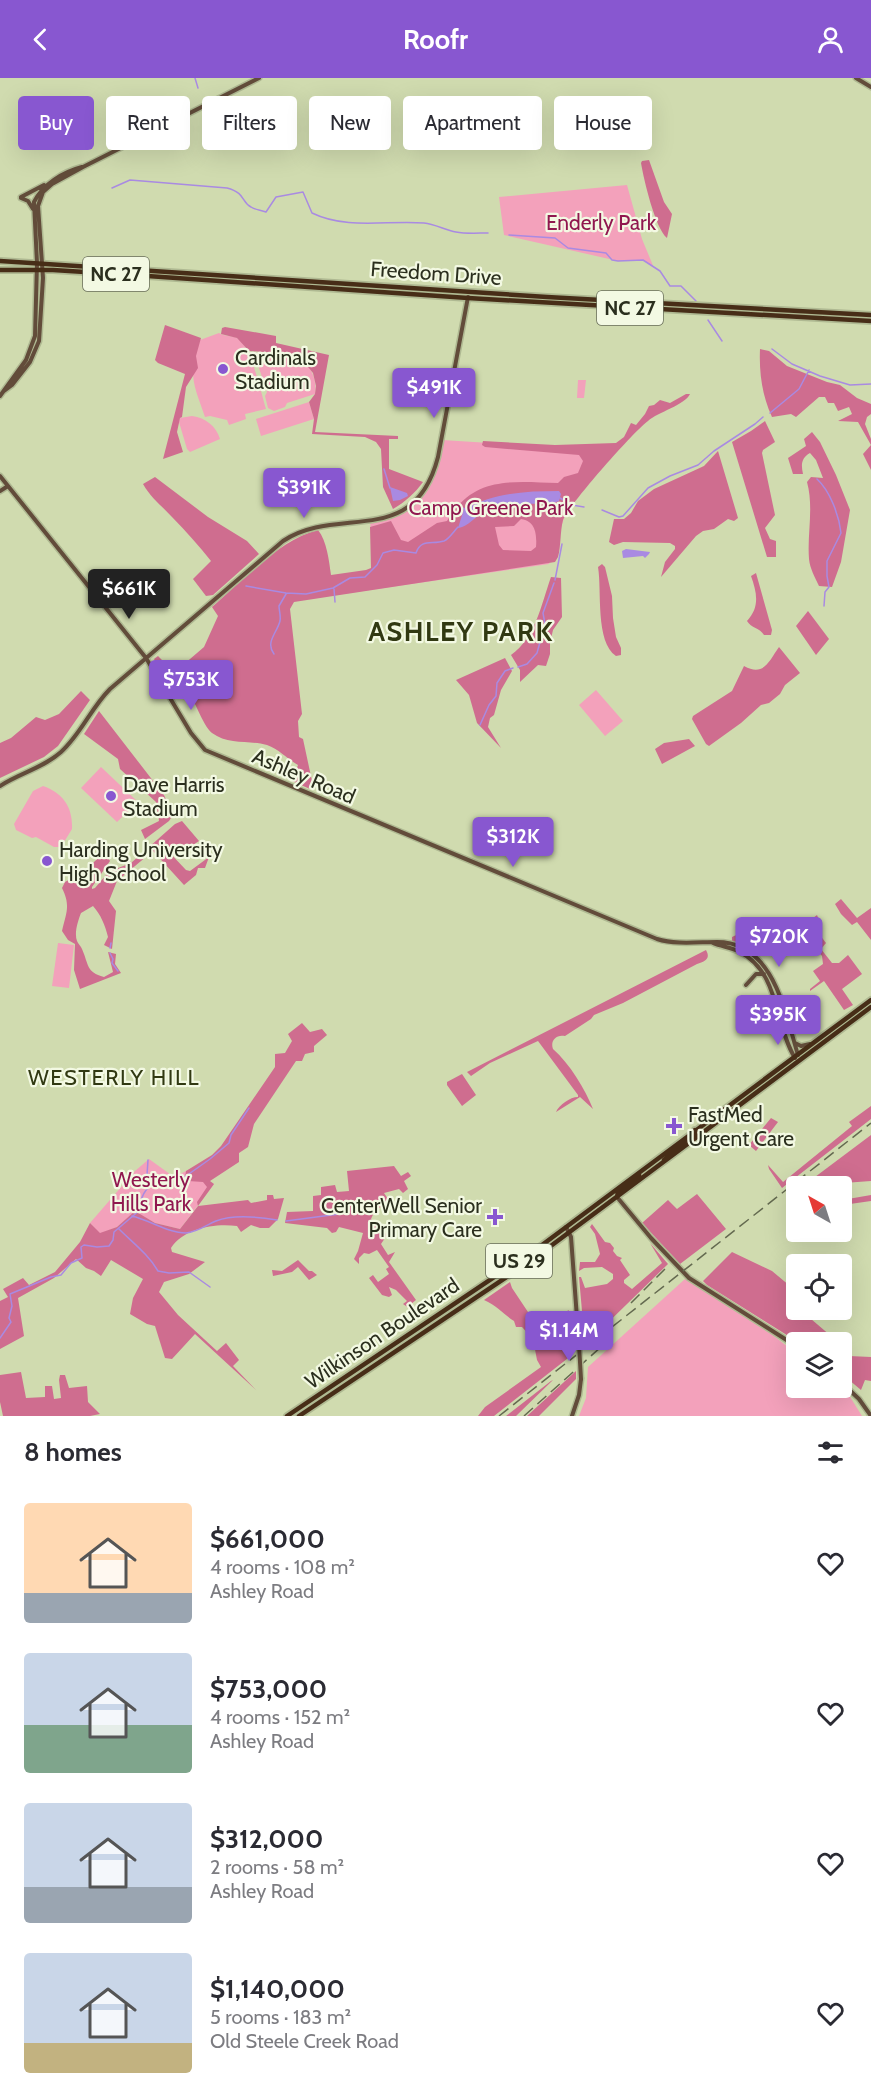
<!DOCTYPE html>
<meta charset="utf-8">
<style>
body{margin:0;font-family:Cabin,sans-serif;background:#f7f7f7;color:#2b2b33;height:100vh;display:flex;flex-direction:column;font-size:22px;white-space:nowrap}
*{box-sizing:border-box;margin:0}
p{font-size:20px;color:#7c7c81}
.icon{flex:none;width:33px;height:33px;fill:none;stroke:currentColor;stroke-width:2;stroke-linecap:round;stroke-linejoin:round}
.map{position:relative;height:1338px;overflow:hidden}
.side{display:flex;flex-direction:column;background:#fff;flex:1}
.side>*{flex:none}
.hud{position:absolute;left:18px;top:18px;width:836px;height:54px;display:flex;gap:12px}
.needle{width:39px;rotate:321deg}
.buttons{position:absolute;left:786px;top:1098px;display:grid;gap:12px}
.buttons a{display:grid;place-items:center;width:66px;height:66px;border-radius:6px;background:#fff;box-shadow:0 6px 24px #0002;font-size:30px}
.price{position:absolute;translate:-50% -51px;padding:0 14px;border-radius:6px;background:#8857d0;color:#fff;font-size:20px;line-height:39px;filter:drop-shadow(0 2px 3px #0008)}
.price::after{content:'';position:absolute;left:50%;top:36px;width:18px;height:14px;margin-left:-9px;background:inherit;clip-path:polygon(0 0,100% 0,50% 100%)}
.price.on{background:#222;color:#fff}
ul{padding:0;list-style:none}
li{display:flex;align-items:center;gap:18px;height:150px;padding:0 24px}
li span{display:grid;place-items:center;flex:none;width:168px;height:120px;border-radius:6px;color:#555}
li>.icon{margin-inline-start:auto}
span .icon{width:72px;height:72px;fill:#fffc;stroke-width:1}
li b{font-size:26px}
h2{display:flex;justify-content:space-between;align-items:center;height:72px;padding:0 24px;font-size:26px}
.tag{padding:0 21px;border-radius:6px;background:#fff;box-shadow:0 6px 24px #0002;font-size:21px;line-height:54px}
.tag.on{background:#8857d0;color:#fff}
header{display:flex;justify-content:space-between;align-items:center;height:78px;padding:0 24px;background:#8857d0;color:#fff;font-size:27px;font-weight:700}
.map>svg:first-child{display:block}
</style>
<header><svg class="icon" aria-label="back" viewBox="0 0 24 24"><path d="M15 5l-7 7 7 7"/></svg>Roofr<svg class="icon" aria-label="person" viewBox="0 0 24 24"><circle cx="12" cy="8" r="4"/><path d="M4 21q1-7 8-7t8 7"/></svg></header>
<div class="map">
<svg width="871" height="1338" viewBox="0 0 871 1338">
<rect width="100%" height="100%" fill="#d0dbaf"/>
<path fill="#f3a1bb" d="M627 107 642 161 654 190 643 182 618 183 504 157 499 119Z
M219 255C225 259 231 257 237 260 251 267 261 315 266 331L245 336 246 341 229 347 227 342 210 338 205 339C193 304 188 299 200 262Z
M286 276C306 279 318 296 315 316L287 325 285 329 274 333 268 330 265 318 267 314 258 287 275 277Z
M578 302H586L584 320H577Z
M309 324 314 341 261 358 256 341Z
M192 338C206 340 216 348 220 361L190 374 187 371 179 344 180 340Z
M442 362 616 373 575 421 564 440 549 486 294 523 375 491 370 444C395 439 421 422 432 398 438 387 440 374 442 362Z
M596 612 623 643 605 658 579 627Z
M101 689 138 724 117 744 81 710Z
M43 708C63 715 73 729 72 751L61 769H54L36 759 32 760 16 752 14 746 33 713Z
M58 865 74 867 69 910 52 908Z
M149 1081 174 1099 194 1089 209 1105 214 1106 180 1151 155 1145 135 1134 117 1149 100 1156 90 1145 135 1093Z
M685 1201 771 1256 796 1275V1310H840L847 1314 862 1338H579L586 1320 588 1289Z"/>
<path fill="#cf6d8f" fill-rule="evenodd" d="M639 26 647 65 642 67 637 65 631 31 632 27Z
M649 82 664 124 672 136 667 160C655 150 644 102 641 85L642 83Z
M165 247 201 260 196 278 198 290 186 309 182 339 180 340 177 354 183 374 163 381 185 296 158 285 155 282Z
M225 249 276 258V265L329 277 315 354 398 358V361H389V391L423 404C415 415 405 424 393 431L383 409 381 371 376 364 365 359 312 356 314 341 309 324 315 316 316 308 313 295 304 284 290 276 249 273 237 260 221 256 222 250Z
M760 271 769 273 787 288 827 304 840 307 857 320 871 326V336L867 339 865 346 871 361V392L863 376 871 367 858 344 838 343 852 336 849 329 838 333 834 325H828L825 319H819L796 339 791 336 772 339C762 317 759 295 760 271Z
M686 316H690C685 327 658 334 648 343 633 354 568 428 563 442 560 454 561 468 558 479L555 484 294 524 290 531 302 636 298 643 299 659 303 661 312 703 310 711 292 703 298 687C287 681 279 671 267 667 249 662 228 667 212 655 202 647 193 616 186 612 182 609 177 611 173 610L155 583 154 581 158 578 172 592 176 593 204 569 218 538 212 529C241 504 280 461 318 452 327 463 329 483 331 497L366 492 371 490 370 449 391 443 401 462 408 464 437 445 447 443C474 397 512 404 558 405L564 399 578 395 583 383 579 377 485 369 482 367 483 363 555 367 616 365 624 359 631 345 636 347 645 336 649 328 654 327 660 322 670 325ZM521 441C536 443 537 457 536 469L531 473 503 472 499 467 495 449 514 448Z
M765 343 775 364 763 372 762 375 775 437 765 450 770 461 776 463V479H767L732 364 751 353Z
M812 354 820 364 836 397 850 432 841 484 832 509 819 508C815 499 810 491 809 481 807 455 814 430 807 404L811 399 823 400 816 382 810 375C801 380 801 387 803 396H793L788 380 806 368 804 361Z
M718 373 738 440 734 443 728 441 714 451 703 453 696 458 661 499 665 484 675 471V468L670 465 623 464 614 467 609 464 614 441H624L631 435 638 423 654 411 704 388Z
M155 399 208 439 247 463 259 476 213 517 206 518 193 501 211 483C199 468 186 453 172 439 162 428 151 420 143 406Z
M602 486 605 489 612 518 613 540 616 559 621 570V577L616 578C595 564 602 512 598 489Z
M756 495 772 552 771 557H764C760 550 751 550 747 543 760 529 757 515 751 498Z
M551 499 561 500 562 539 553 552 550 565V576L546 588 538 587 520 604V592L511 577C536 559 541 527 551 499Z
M808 533 829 561 816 577 796 548Z
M779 569 800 595 785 607 780 616 769 625 761 627 741 645 709 668 706 666 692 641 693 638 732 613 744 588C764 599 769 583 779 569Z
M505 580 512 593 501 612 494 637 490 640 488 649 501 670 477 645 469 617 456 602Z
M81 613 90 622 58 668 44 679 0 700V665L11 660 36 639 45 642 59 636Z
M99 633 164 717 173 737 169 743 145 761 141 752 159 743 156 724 120 691 118 681 84 656Z
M689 661 695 668 662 686 655 671 664 665Z
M182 743 199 763 187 771 180 773 176 768 169 774 186 792 190 793 209 779 205 790H198L196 797 184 807 153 773 117 803 109 823 116 833 112 871 104 867 108 859C105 847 101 837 93 828L81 835C78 843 74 855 77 863 78 866 81 868 82 871 89 887 86 894 104 899L113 894 108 874 116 876 115 886 121 895 80 911 74 892 75 866 68 862 62 853C66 835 71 828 62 810L65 804 84 793 105 774 110 783 92 809V811L95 810 112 790 113 792 131 785 175 746Z
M841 821 857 840 871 830V862L857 844 852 847 841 836 835 826Z
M817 837 819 842 813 848 826 865 821 871 832 885H839L848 877 862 896 842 911 853 927 844 932 824 903 810 913V911L820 903 813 893 823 886 822 878 800 850Z
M757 847 772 862 771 863 761 861 756 856 752 857 748 861 757 870V875C748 873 743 866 732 863V859Z
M706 872C711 881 705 883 697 886L623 925 594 937 591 941 565 958C556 956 550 963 553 971 570 986 585 1011 593 1031L580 1019 556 1034C559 1027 570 1019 578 1019V1017L538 963 490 985 471 998 467 994Z
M302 945 310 954 322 951 327 957 314 968V974L305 976 302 983H296L254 1046 248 1069 239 1075V1084L210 1103 214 1106 198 1128 248 1122 251 1125 267 1122V1117H273L274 1121 284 1120 278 1141 269 1150H260L251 1147 241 1154 237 1148C215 1145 184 1150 171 1170L172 1174 205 1184 189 1196 164 1204 159 1214 178 1237 217 1273 226 1265 239 1282 233 1288 257 1313 195 1256 172 1281 165 1280 155 1248 147 1246 130 1236 133 1220 143 1201 111 1182 101 1198 94 1193 86 1190 76 1181 54 1200 18 1220 24 1258 0 1271V1223L8 1219 3 1211 23 1200 29 1207 55 1194 80 1164 90 1145 100 1155 117 1149 135 1133 155 1145 180 1151 198 1128 197 1124 207 1109 203 1104 188 1103 185 1100 186 1093 212 1077 221 1068 275 989V976L285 975 292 963 288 956Z
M462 996 476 1017 462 1028 447 1007V1004Z
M871 1028V1041L782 1110 769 1091 768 1087 783 1104 852 1048 849 1044Z
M771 1040 778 1044 756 1073 749 1067Z
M871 1057V1103L803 1108Z
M394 1088 401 1098 408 1094 411 1098 404 1103 408 1111 403 1115 399 1111 384 1115 390 1124H382L383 1128 375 1132 371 1141 378 1151 386 1147 387 1149 383 1152 387 1157 381 1166 388 1177 395 1174 389 1184 416 1222 411 1226 414 1231 412 1232 403 1226 407 1223 396 1212 389 1209 392 1217 389 1219 382 1217 369 1200 373 1197 378 1204 389 1196 386 1191 389 1189 377 1172 369 1176 364 1175 359 1180V1186L354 1181 358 1173 363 1155 339 1149 336 1154 332 1155 327 1150 285 1145 287 1134 313 1133V1118L321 1117V1109L335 1107 337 1114 349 1113 347 1093Z
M697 1116 726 1151 680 1186 642 1145 668 1122 677 1131Z
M871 1117V1123L850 1126 848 1121Z
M592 1146 605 1164 610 1165 614 1170 613 1173 617 1178 622 1180 620 1182 630 1197 624 1202V1205L632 1211 662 1185 650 1165 668 1186 585 1267 579 1199H581L585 1210 607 1206 613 1201V1196L602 1189 584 1190 579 1193 580 1184H595L600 1176 595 1156 590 1149Z
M732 1174 772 1193 796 1213V1232H804V1235L838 1264H798L707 1207 703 1203Z
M298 1182 309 1193H312L317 1197 309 1202 298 1189 292 1194 273 1198 272 1192 282 1193Z
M510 1204 512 1210 536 1246 539 1248 569 1232 563 1249V1258L561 1259 566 1266 571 1263 572 1277 494 1338H478L485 1329 541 1289 537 1282 533 1261 522 1249H516L514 1243C502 1235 499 1229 484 1222Z
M849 1278 871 1279V1303L865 1302 861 1312 842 1296V1286Z
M576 1293V1301L539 1338H527Z
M21 1294 26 1320 45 1319V1308H52L54 1321 61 1320 59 1302 60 1297H65L69 1310 87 1308 88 1324 100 1336 90 1338H3L0 1324V1297Z
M553 1302 516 1338H506L551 1303Z"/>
<path fill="#a98ae2" d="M390 409 407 415 408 418 400 422 393 423Z
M559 413 561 416 559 423C549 428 538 425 527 426 516 426 505 428 494 430 476 434 472 448 458 450L464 431C494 415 525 413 559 413Z
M626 471 650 474 649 476 645 480 643 478 623 480 622 473Z"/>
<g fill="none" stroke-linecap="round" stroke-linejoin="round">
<path stroke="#a98ae2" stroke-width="1.5" d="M195 0 198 10
M112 110 130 102 227 110C246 115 241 124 251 129 255 132 261 132 266 134L276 119 303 114 312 135C347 152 387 142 424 145 435 146 445 152 456 154 466 156 478 155 488 155
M509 157 555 160 568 170 606 175 612 182 618 183 643 182 660 193 670 208H681L696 223
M708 242 722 263
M772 271 792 286 820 298 850 307 871 306
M770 335 799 311 809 292
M384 391 390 410
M817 401C830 413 839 437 841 455L827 483V498L829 509 825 514 824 528
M560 420 572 427 584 429
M459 428 466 432
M602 432 619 439 623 438 648 410 670 398 698 387 714 373 755 346 763 339
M555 502 562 466
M246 508 286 515 306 516 333 510 350 500 365 499 377 487 383 475 394 472 416 475C421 460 432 467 444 463 449 461 454 453 458 449
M334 511 335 524
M274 576C265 564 277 555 280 543 281 537 279 533 279 528L286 516
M518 589 527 586 537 575 545 546 543 535 554 505
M480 647 489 627 496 618 497 605 505 593 513 590
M110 870 111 865
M110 875 113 881 112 885 118 893
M148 1082 147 1097 151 1104
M132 1138C149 1142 168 1155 186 1155 198 1154 206 1147 216 1143 234 1136 259 1139 277 1142
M286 1143 339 1136
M119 1151C133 1165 148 1176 158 1193L169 1195 189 1194 210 1209
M0 1260 11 1244 9 1240 12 1228 10 1216 51 1199 61 1197 71 1185 82 1180 81 1169 84 1167 97 1169 109 1168 113 1162 114 1154 140 1132C139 1116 151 1104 163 1098L179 1103 210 1081 229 1065 231 1057 249 1030"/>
<g stroke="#afb992" stroke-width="7">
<path id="secondary" d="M856 0 871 9
M21 119 44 107
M21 120 28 123 33 131
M4 313 12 307 30 284 39 263 43 200 38 128 43 114 52 106 83 89 259 0
M0 318 26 282 35 258 37 185 34 124C43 106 63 94 82 89
M0 398 146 580 191 655 205 672 657 861C676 867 698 864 717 864 774 864 785 935 798 977
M0 413 8 408
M0 708C20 695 43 690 61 674 81 656 91 630 110 611L283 463C339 426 414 472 438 379L468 219
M713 865C722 869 731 869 740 874 780 895 774 946 795 980
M746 907 756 896H764
M795 965 801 968 810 966
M617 1119 651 1160 689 1200 796 1268
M566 1149 571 1159 579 1267
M842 1305 859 1321 871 1338
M572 1338 579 1317 581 1301"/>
</g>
<g stroke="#afb992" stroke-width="8">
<path id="primary" d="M0 183 547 219 871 237
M0 192H53L133 197 468 220 871 243
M664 1082 695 1056V1052
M617 1119 618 1114 639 1097
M287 1338 542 1167 871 922
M299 1338 532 1182 871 929"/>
</g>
<use href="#secondary" stroke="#624c3a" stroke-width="4"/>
<use href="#primary" stroke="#472d17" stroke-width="4.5"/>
<path stroke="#646a50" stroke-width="1.5" stroke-dasharray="12 6" stroke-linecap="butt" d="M631 1225 666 1190
M499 1338 871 1045
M524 1338 611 1260"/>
<g stroke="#afb992" stroke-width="7" stroke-linecap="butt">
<path id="secondary-bridge" d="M579 1267 581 1301"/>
</g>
<use href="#secondary-bridge" stroke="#624c3a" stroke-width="4"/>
</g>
<g fill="#8857d0" stroke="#f3f9e3" stroke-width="2">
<circle cx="223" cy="291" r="6"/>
<circle cx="111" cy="718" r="6"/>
<circle cx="47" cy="783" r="6"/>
<path d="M671 1039h6v6h6v6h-6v6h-6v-6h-6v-6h6z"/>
<path d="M492 1130h6v6h6v6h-6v6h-6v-6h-6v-6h6z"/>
</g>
<g text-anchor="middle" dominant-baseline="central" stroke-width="4.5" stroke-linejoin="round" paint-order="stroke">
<g fill="#f3f9e3" stroke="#676c59" stroke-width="1.5">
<rect x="83" y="179" width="66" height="34" rx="4.5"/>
<rect x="597" y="213" width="66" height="34" rx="4.5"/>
<rect x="486" y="1166" width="66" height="34" rx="4.5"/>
</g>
<g font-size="20" font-weight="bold" fill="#2b2f1e">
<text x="116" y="196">NC 27</text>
<text x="630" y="230">NC 27</text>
<text x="519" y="1183">US 29</text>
</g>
<g font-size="21" fill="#90174f" stroke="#f3f9e3">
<text x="601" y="144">Enderly Park</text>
<text x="491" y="429">Camp Greene Park</text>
<text x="151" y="1101">Westerly<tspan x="151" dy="24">Hills Park</tspan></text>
</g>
<g font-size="21" fill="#2b2f1e" stroke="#f3f9e3">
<text transform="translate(436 195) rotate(4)">Freedom Drive</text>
<text transform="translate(304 698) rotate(23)">Ashley Road</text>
<text transform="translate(382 1255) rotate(-34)">Wilkinson Boulevard</text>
</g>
<g font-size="21" fill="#2b2f1e" stroke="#f3f9e3" text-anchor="start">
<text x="235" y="279">Cardinals<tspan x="235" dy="24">Stadium</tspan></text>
<text x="123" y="706">Dave Harris<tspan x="123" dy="24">Stadium</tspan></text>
<text x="59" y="771">Harding University<tspan x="59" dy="24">High School</tspan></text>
<text x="688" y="1036">FastMed<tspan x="688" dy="24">Urgent Care</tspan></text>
<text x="482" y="1127" text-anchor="end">CenterWell Senior<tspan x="482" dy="24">Primary Care</tspan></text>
</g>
<g font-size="22" letter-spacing="1.5" fill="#313912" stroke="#f3f9e3">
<text x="114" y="999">WESTERLY HILL</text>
</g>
<g font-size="27" font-weight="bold" letter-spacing="1.5" fill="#313912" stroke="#f3f9e3">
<text x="461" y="553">ASHLEY PARK</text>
</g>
</g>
</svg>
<div class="buttons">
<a><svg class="needle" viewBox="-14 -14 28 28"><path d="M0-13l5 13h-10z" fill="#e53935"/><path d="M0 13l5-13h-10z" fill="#7c7c81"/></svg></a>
<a><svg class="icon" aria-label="locate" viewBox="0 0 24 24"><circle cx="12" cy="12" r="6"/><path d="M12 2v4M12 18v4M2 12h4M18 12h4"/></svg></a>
<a><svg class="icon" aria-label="layers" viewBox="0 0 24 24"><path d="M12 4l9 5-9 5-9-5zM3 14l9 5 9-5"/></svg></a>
</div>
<b class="price" style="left:434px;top:341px">$491K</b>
<b class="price" style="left:304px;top:441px">$391K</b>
<b class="price on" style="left:129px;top:542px">$661K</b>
<b class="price" style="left:191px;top:633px">$753K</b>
<b class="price" style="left:513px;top:790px">$312K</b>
<b class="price" style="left:779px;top:890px">$720K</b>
<b class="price" style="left:778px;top:968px">$395K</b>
<b class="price" style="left:569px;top:1284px">$1.14M</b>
<div class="hud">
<a class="tag on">Buy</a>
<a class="tag">Rent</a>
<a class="tag">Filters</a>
<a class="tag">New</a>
<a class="tag">Apartment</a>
<a class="tag">House</a>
</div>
</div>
<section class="side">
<h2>8 homes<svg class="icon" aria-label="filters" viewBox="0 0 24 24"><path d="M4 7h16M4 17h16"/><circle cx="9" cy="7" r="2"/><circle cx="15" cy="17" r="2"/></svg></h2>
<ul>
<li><span style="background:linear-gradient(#ffd9b3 75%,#9aa5b1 0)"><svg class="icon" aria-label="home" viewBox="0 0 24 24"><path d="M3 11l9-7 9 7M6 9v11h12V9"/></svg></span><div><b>$661,000</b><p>4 rooms · 108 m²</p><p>Ashley Road</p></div><svg class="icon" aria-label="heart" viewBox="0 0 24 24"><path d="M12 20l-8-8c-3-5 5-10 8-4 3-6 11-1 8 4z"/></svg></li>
<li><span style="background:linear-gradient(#c9d6e8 60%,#7fa58c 0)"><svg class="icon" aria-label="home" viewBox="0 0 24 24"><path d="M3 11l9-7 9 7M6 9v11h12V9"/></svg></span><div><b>$753,000</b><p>4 rooms · 152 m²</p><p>Ashley Road</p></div><svg class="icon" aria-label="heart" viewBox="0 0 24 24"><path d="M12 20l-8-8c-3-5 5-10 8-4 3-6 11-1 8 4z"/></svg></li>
<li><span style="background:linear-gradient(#c9d6e8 70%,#9aa5b1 0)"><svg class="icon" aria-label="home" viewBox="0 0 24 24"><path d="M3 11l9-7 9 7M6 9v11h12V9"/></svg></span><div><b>$312,000</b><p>2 rooms · 58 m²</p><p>Ashley Road</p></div><svg class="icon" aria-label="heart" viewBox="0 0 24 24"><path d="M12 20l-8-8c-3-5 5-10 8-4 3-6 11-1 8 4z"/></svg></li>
<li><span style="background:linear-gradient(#c9d6e8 75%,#c2b280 0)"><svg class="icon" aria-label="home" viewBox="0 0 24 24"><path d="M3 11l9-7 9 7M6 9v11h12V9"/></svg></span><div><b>$1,140,000</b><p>5 rooms · 183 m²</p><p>Old Steele Creek Road</p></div><svg class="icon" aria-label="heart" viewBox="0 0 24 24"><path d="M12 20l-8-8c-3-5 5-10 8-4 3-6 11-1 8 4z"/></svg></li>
</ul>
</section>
